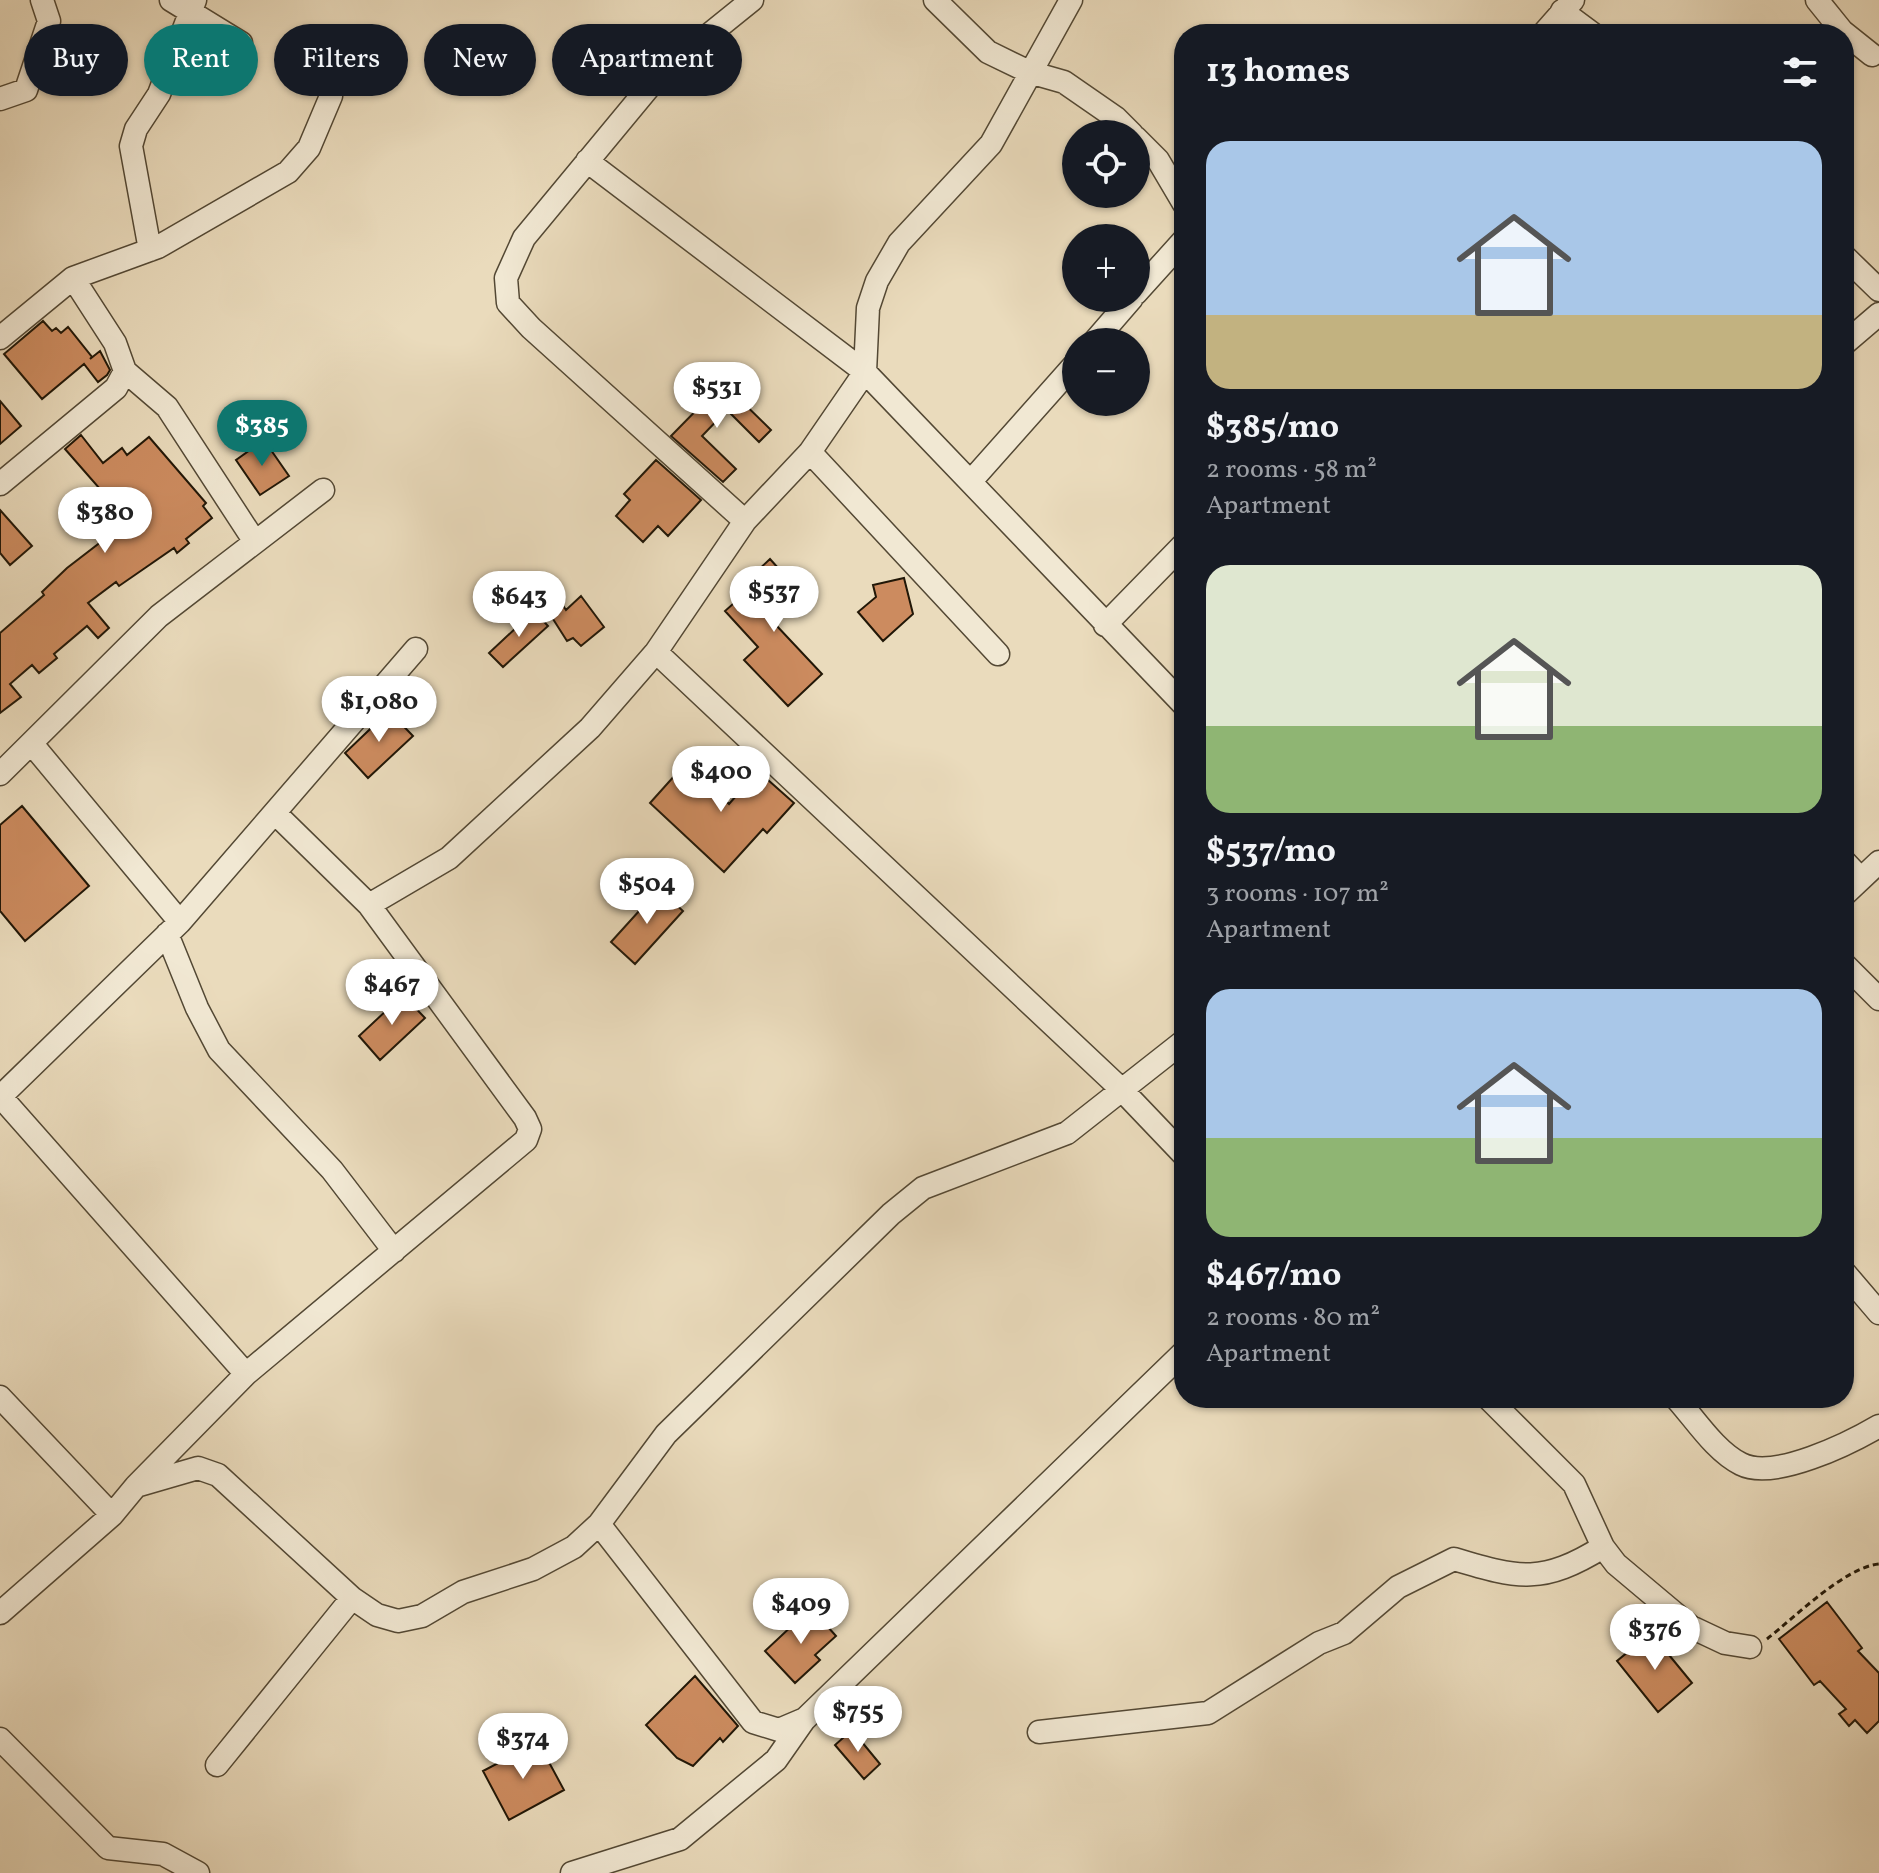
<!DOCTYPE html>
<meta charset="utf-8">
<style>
body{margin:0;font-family:Vollkorn,serif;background:#242831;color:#f1f3f6;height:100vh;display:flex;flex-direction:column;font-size:30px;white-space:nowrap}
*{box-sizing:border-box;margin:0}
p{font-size:26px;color:#9ea1a6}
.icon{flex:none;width:44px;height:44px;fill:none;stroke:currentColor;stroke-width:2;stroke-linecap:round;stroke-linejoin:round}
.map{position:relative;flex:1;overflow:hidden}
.panel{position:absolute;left:1174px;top:24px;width:680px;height:1384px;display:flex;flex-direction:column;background:#171b24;border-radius:32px;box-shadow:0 2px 6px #0004}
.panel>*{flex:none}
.hud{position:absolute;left:24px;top:24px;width:760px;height:72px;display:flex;gap:16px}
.fabs{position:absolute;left:1062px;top:120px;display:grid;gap:16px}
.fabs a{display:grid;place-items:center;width:88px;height:88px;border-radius:50%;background:#171b24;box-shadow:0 2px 6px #0004;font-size:40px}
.price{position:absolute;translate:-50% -68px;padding:0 18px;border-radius:28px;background:#fff;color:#222;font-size:26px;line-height:52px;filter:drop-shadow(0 2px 4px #0008)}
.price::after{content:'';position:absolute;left:50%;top:48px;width:24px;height:18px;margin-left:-12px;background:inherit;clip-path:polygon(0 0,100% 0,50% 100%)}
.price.active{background:#0f766e;color:#fff}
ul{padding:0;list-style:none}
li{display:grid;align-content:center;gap:16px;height:424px;padding:0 32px}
li span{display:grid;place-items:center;height:248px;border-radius:24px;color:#555}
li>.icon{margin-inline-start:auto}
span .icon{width:144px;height:144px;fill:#fffc;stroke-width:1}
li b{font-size:34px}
h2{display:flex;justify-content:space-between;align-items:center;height:96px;padding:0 32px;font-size:34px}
.tag{padding:0 28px;border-radius:36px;background:#171b24;box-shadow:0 2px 6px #0004;font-size:28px;line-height:72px}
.tag.active{background:#0f766e;color:#fff}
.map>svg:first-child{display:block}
</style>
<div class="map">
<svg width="1879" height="1873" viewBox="0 0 1879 1873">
<rect width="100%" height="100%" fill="#eadbbc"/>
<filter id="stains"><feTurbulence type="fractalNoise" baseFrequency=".0025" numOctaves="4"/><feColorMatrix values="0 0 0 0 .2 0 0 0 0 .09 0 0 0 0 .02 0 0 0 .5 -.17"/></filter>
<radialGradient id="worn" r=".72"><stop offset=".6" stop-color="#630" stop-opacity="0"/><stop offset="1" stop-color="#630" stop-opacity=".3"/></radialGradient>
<path fill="#cc8b5f" stroke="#211707" stroke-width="2" d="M43 321 52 331 56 328 61 333 68 327 92 357 90 359 100 351 110 370 107 375 98 382 84 364 42 399 4 354Z
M723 383 771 430 759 442 727 410 702 436 736 469 723 482 671 436Z
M0 401 21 426 0 444Z
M81 435 103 463 122 448 127 455 149 437 206 503 203 506 212 518 186 539 189 543 177 553 174 548 119 586 116 582 88 603 109 628 98 638 87 626 54 654 57 658 39 673 32 665 10 684 21 697 0 713V633L44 595 42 592 67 568 128 521 65 449Z
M264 440 289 476 260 495 236 460Z
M656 460 701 500 668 536 658 526 643 542 616 516 630 500 624 494Z
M0 510 32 546 10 565 0 553Z
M770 559 804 597 775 624 822 674 788 706 744 660 758 647 725 611 760 580 754 574Z
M904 578 913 614 883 641 858 612 876 597 873 585Z
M581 596 604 627 581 646 573 638 567 641 553 619 562 604 566 610Z
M534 611 548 626 503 667 489 653Z
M389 711 413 736 368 778 345 753Z
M685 764 729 804 758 771 794 803 767 833 763 829 724 872 650 803Z
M22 806 89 886 25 941 0 911V825Z
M659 889 683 911 635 964 611 942Z
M403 995 425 1018 380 1060 359 1036Z
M1827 1602 1862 1648 1858 1651 1879 1673V1721L1867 1733 1855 1720 1849 1726 1839 1714 1846 1709 1820 1681 1814 1685 1779 1639Z
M811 1608 836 1636 815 1655 820 1660 795 1683 765 1651Z
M1651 1633 1692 1683 1658 1712 1617 1661Z
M695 1676 738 1726 723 1742 720 1738 693 1766 677 1758 646 1725Z
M852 1730 880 1764 864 1779 835 1745Z
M538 1742 564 1790 509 1820 483 1771Z"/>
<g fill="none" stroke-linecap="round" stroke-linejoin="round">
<g stroke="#534834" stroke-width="25">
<path id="minor" d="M171 0 241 43
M935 0 988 52 1029 72 1064 82 1116 118 1132 134
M1817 0 1842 31 1872 55
M1562 11 1593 34
M1543 34 1573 0
M0 99 26 90 49 21 42 0
M1136 138 1158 160 1184 204
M587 161 865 372 1184 705
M150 250 131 146 136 129 159 94 195 0
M1844 256 1879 290
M1136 293 1184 240
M0 338 73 278 158 247 288 172 309 148 331 96
M1094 342 1132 298
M1844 344 1879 314
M125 371 167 407 255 542
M810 452 998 654
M972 480 1076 363
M0 484 116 388 125 371 115 343 73 278
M745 521 531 328 508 303 506 278 524 238 659 75 752 0
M1105 625 1184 544
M656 652 1121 1089 1184 1155
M32 744 180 922
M0 774 159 616 323 490
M276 814 369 905 449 858 590 728 656 652 745 521 810 452 865 372 868 308 877 281 899 243 991 144 1071 0
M1844 861 1861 879
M1844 895 1879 862
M167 934 197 1008 219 1050 332 1170 394 1251
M1844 964 1879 999
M0 1097 180 922 416 649
M1 1097 246 1374
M1844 1272 1879 1313
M0 1397 112 1515
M1488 1398 1574 1484 1603 1547 1616 1564 1691 1627 1725 1643 1750 1647
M1676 1398C1695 1419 1715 1451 1741 1464 1774 1481 1850 1443 1879 1426
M136 1486 198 1468 218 1475 352 1598 377 1615 398 1621 422 1616 463 1592 533 1569 574 1547 599 1524 666 1434 891 1214 923 1188 1067 1133 1184 1041
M599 1524 753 1722 779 1730 805 1719 1184 1352
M0 1613 112 1515 136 1486 246 1374 526 1140 530 1129 525 1118 369 905
M1039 1732 1208 1713 1319 1643 1344 1633 1398 1587 1454 1559C1520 1579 1543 1584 1603 1547
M0 1739 108 1848 163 1854 198 1873
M217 1765 352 1598
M572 1873 680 1839 776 1760 804 1720"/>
</g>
<path stroke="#211707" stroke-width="3" stroke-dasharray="6 4" stroke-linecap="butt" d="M1767 1639C1795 1617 1845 1567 1879 1564"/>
<use href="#minor" stroke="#f1e8d3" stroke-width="22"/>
</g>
<rect width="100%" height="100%" filter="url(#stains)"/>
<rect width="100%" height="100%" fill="url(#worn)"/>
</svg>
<div class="fabs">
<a><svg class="icon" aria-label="locate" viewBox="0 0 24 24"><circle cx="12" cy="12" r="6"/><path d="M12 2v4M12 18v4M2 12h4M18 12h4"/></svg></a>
<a>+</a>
<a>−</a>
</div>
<b class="price" style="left:717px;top:430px">$531</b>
<b class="price active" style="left:262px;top:468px">$385</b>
<b class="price" style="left:105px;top:555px">$380</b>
<b class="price" style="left:774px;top:634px">$537</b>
<b class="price" style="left:519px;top:639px">$643</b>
<b class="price" style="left:379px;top:744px">$1,080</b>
<b class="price" style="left:721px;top:814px">$400</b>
<b class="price" style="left:647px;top:926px">$504</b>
<b class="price" style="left:392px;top:1027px">$467</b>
<b class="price" style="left:801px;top:1646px">$409</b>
<b class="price" style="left:1655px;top:1672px">$376</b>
<b class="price" style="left:858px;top:1754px">$755</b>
<b class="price" style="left:523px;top:1781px">$374</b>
<div class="hud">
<a class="tag">Buy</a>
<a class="tag active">Rent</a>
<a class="tag">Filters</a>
<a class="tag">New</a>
<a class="tag">Apartment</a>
</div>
<section class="panel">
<h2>13 homes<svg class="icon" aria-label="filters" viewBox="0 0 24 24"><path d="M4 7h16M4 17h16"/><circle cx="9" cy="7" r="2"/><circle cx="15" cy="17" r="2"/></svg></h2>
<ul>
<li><span style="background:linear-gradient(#a9c7e8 70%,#c2b280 0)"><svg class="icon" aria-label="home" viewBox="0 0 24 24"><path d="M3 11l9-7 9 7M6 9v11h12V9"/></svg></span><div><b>$385/mo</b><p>2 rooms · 58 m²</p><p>Apartment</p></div></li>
<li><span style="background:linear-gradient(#dfe7d0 65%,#8fb573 0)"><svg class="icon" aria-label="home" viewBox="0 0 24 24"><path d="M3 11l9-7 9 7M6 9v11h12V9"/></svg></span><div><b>$537/mo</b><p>3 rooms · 107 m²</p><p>Apartment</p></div></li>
<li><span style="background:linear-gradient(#a9c7e8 60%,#8fb573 0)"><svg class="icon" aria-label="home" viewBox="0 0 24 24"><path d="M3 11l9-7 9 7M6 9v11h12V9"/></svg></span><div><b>$467/mo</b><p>2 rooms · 80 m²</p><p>Apartment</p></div></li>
</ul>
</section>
</div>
